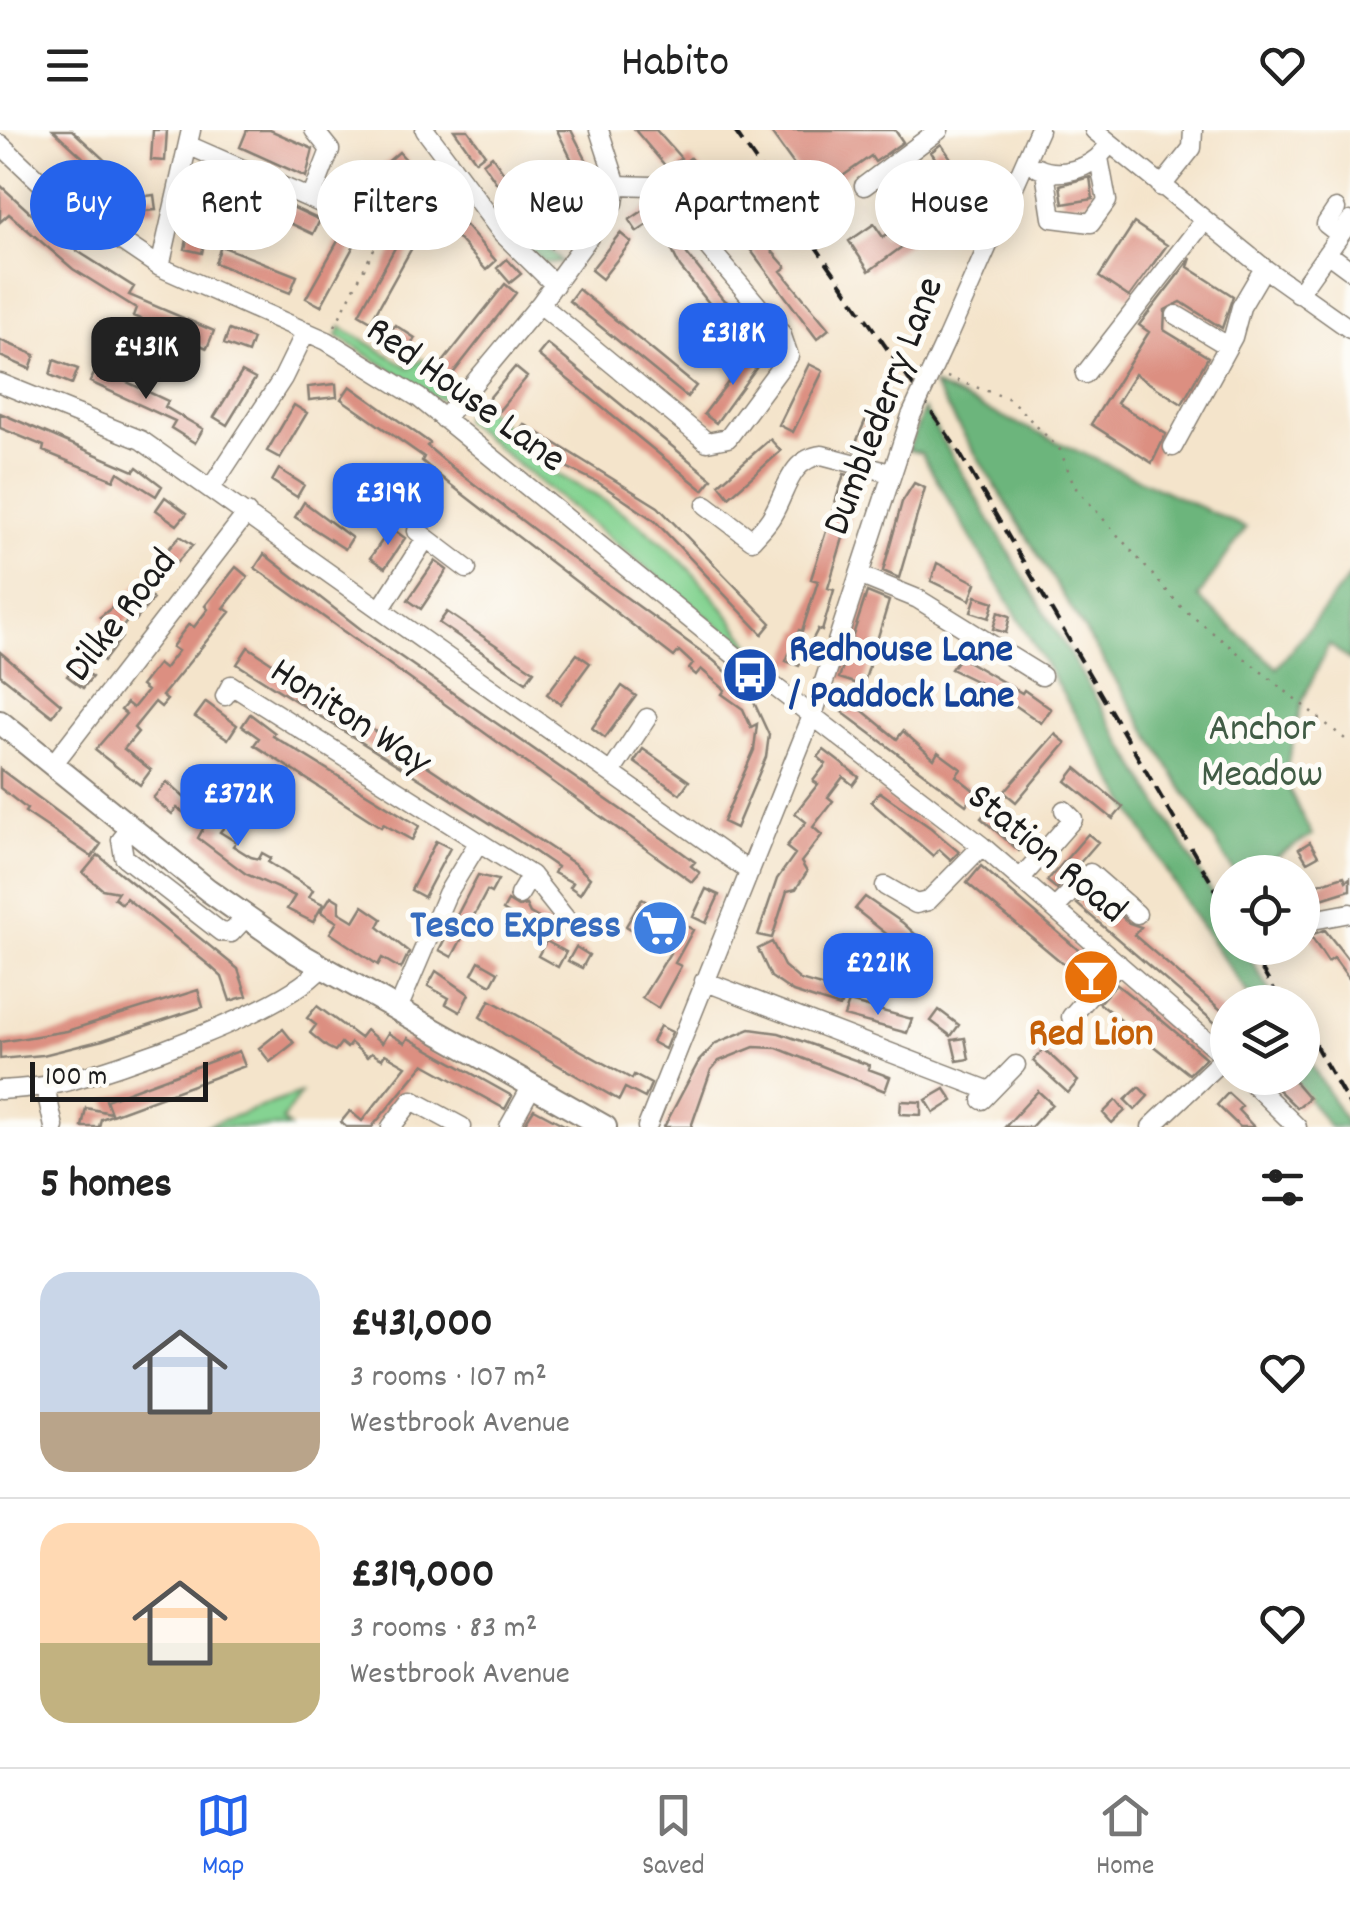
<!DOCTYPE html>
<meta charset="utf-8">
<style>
body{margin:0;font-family:Dekko,sans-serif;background:#f6f6f6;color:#222;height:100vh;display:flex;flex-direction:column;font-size:38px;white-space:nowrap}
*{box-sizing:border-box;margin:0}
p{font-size:32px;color:#767676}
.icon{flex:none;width:55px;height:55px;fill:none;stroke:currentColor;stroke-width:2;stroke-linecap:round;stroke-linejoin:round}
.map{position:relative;height:997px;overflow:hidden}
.sheet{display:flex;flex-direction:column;background:#fff;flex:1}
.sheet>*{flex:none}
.banner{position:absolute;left:30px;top:30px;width:1290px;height:90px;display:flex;gap:20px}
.buttons{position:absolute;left:1210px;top:725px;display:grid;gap:20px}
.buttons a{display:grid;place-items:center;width:110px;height:110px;border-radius:50%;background:#fff;box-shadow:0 5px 25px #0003;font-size:50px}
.scale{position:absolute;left:30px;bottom:25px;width:178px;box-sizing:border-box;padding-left:10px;border:5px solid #1c1c1c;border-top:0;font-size:28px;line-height:35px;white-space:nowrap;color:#1c1c1c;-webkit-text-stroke:8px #fdfcf7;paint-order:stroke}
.price{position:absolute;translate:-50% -85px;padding:0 22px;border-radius:20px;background:#2563eb;color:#fff;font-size:32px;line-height:65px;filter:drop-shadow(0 2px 5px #0008)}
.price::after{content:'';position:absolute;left:50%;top:60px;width:30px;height:22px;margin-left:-15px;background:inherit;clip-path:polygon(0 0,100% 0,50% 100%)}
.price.on{background:#222;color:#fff}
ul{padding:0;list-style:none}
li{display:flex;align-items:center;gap:30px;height:250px;padding:0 40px}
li+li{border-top:2px solid #e0e0e0}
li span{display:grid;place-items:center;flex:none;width:280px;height:200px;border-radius:30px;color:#555}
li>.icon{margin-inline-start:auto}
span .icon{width:120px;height:120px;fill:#fffc;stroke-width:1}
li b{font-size:42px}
h2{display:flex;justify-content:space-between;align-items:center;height:120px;padding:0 40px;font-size:42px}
.tag{padding:0 35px;border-radius:45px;background:#fff;box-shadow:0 5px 25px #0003;font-size:35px;line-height:90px}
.tag.on{background:#2563eb;color:#fff}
header{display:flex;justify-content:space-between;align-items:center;height:130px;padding:0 40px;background:#fff;font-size:45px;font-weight:600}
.tab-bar{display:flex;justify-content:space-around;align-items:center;height:140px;border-top:2px solid #e0e0e0;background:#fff;font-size:28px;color:#767676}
.tab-bar a{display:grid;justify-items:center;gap:5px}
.tab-bar .on{color:#2563eb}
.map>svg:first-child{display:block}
</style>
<header><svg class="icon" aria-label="menu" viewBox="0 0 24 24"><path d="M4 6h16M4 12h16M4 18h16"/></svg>Habito<svg class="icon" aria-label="heart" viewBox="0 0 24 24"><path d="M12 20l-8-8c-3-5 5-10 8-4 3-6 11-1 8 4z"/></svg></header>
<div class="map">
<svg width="1350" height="997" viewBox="0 0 1350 997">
<rect width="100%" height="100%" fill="#fdfcf7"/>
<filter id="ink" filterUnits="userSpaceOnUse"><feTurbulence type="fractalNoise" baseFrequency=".01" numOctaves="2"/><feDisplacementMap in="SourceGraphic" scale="20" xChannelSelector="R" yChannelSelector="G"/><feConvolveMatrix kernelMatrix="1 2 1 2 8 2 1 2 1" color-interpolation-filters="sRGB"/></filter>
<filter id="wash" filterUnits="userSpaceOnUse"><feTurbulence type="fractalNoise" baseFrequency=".0048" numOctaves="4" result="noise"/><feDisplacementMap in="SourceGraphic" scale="40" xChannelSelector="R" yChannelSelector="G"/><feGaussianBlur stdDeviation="2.25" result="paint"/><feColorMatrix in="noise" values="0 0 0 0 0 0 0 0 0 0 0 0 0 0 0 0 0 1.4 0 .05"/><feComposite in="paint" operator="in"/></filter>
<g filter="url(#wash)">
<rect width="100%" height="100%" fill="#f4e4cb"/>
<path fill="#85d392" stroke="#507857" stroke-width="2.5" d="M519 86 562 133 544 132 505 95Z
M341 197 410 238 422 229 460 256 451 267 438 269 337 206Z
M474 268 534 322 531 330C564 349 601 366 631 388 682 425 726 477 760 530L463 290Z
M301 963 282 990 289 997H203Z"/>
<path fill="#6cb57c" stroke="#44684c" stroke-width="2.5" d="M933 255 1246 398 1198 467 1277 538 1350 446V531L1329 514 1302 572 1284 649 1312 705 1251 742H1234Z
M924 279 1227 789 1228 818H1244L1276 872H1253L1190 780 921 323 908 320Z
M1303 920V921L1349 997H1329L1293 948H1302Z"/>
<g id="blocks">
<path fill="#dc8f81" d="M53 0H72L111 36 102 45Z
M153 0H167L165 31 151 30Z
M247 0H270L313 19 306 47 240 17Z
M454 0H468L485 24 476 31Z
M557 0H571L595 47 583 53Z
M635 0H656L681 28 668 39Z
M769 0H895L903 12 875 32 871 26 816 65Z
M941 14 968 53 929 76 921 64 912 70 901 53 909 48 905 41 916 33 928 50 943 40 931 22Z
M399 22 409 33 385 53 376 42Z
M492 26 527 76 517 83 483 33Z
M690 28 786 137 781 141 829 199 817 209 726 87 721 91 678 38Z
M109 45 127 60 118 72 100 57Z
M371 45V60L343 61 342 47Z
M200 46 217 49 202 123 185 119Z
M1090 47 1093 69 1063 74 1060 55Z
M243 54 320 90 313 104 237 68Z
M0 55 60 110 134 157 129 165 214 201 207 218 133 186 136 178 73 139 9 84 0 92Z
M154 65 156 80 134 82 132 68Z
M436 70 445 81 423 98 371 191 359 184 410 90Z
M570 71 582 81 551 118 539 108Z
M650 76 658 88 637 102 629 90Z
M904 93 914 108 869 141 849 111 874 94 883 107Z
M1134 93 1167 115 1129 167 1099 147Z
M465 95 496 131 486 140 454 104Z
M343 102 357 110 321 176 306 168Z
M620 103 631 112 602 149 591 140Z
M678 105 687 124 722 168 742 183 762 213 752 220 731 190 709 173 680 137 667 110Z
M221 116 297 146 290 163 215 133Z
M1191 128 1188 137 1233 166 1222 198 1181 172 1165 180 1164 200 1208 227 1182 274 1135 244 1117 273 1166 304 1152 333 1091 294 1149 202 1139 195Z
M507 129 521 144 510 153 497 138Z
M505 154 516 163 451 246 439 237Z
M578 159 696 256 687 267 569 171Z
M395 195 415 208 406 223 386 210Z
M229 200 253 209 248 223 224 214Z
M0 210 35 225 30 239 0 226Z
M547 214 712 349 703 360 538 225Z
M751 222 762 230 716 293 704 284Z
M54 230 78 239 72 254 50 245Z
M809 234 823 241 793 302 779 295Z
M515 237 527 247 497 283 485 273Z
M97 238 168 271 165 277 203 299 195 313 171 298 175 291 90 252Z
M242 242 255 249 227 295 214 287Z
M336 254 337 267 309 270 308 257Z
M350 256 430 313 427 316 453 338 558 418 713 530 730 545 727 550 752 568 769 605 766 627 736 698 723 692 754 620 757 594 751 597 743 579 722 564 725 560 701 539 696 545 689 539 693 534 679 521 674 527 447 352 422 331 424 327 341 269Z
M294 275 307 283 280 328 267 321Z
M0 283 134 341 137 337 162 356 156 366 118 342 114 350 43 321 44 316 0 298Z
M865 291 879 297 868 324 853 320Z
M524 294 658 377 771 493 762 504 655 391 599 353 544 326 517 303Z
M770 309 781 321 729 367 719 354Z
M279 339 304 355 297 367 272 351Z
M844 344 861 348 828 458 834 460 822 501 818 499 799 536 786 531 799 500 802 501 818 451 811 449Z
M914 353 925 358 899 448 883 441 902 372Z
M165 367 187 383 177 395 156 380Z
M304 372 352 408 345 419 295 387Z
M391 398 405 408 385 438 370 428Z
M180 406 193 415 147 464 153 469 136 490 132 485 118 503 122 507 104 531 99 527 87 543 92 547 83 558 67 546 101 503 107 492 100 487 128 465Z
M264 424 362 500 672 715 695 732 691 736 700 743 692 752 282 457 255 438Z
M435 431 447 440 421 479 408 470Z
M937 433 976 453 970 470 931 451Z
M236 437 248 447 224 478 230 482 162 566 167 570 161 577 155 572 134 598 138 602 124 619 151 640 140 655 95 620 126 584 121 580 127 573 133 578 147 561 141 556 158 534 164 539 178 521 172 517 181 504 189 494 194 497 208 479 205 476Z
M867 462 889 471 863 556 839 548Z
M976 466 994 472 989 488 971 482Z
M447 482 534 541 526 552 439 493Z
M998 482 1010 486 1006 503 993 499Z
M248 517 575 734 590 748 580 764 570 757 573 753 554 743 557 737 531 719 237 534Z
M0 522 61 574 52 586 0 545Z
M577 524 590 533 560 574 547 564Z
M960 527 1022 563 1024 560 1051 579 1041 593 990 558 951 539Z
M622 556 636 566 605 608 592 598Z
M851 571 897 609 903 601 934 629 938 622 961 639 956 646 976 662 966 675 842 582Z
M206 572 237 595 228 609 195 587Z
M250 584 275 603 273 606 419 696 412 710 383 694 381 697 254 615 259 608 242 596Z
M1055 604 1066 613 1016 672 1004 662Z
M643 619 689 651 680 664 634 632Z
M824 620 859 647 853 655 843 647 828 667 833 671 813 697 822 705 801 732 807 742 796 759 787 761 772 808 758 805 777 749 795 724 786 717 806 692 795 683 818 654 813 651 826 634 818 627Z
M1076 638 1123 677 1113 689 1066 651Z
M0 639 101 714 92 727 25 682 27 679 0 658Z
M167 652 187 670 201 652 210 659 203 669 215 677 208 687 224 697 220 702 236 712 233 716 251 727 259 729 262 723 271 728 268 732 313 760 309 767 323 774 313 792 287 779 295 766 246 744 198 708 204 697 177 678 172 684 153 668Z
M880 662 931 698 959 722 951 730 939 719 933 726 871 672Z
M990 677 1028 710 1019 721 981 688Z
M1088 704 1098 712 1057 759 1047 751Z
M436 711 450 718 424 767 411 760Z
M1310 712 1318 726 1307 732 1299 719Z
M98 725 238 839 247 866 230 871 222 847 210 836 126 768 122 774 114 768 118 762 102 759 83 743Z
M981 736 1098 837 1078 860 1065 849 1072 841 967 753Z
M478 745 498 750 491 763 487 761 452 827 439 820Z
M1344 746 1346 751 1350 748V760L1302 775V759Z
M706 759 719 765 706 793 693 787Z
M1091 760 1129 793 1141 797 1134 805 1228 886V904L1077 774Z
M331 766 339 771V782L354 791 363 776 382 789 378 797 409 822 401 839 382 828 378 835 330 803 337 792 321 782Z
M865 767 903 793 927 815 905 829 898 822 903 817 855 779Z
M642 769 693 800 675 833 681 836 658 878 642 868 670 823 626 796Z
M508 771 518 777 526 775 530 783 551 795 541 814 522 804 527 795 503 780Z
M1325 800 1350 832V850L1334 828 1328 832 1310 805Z
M546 811 566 822 558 837 538 826Z
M772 812 784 836 800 850 845 863 840 877 793 862 771 847 758 819Z
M576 817 589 825 582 838 568 831Z
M479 831 498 842 491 855 472 844Z
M436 841 469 864 460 882 446 874 449 868 428 856Z
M1116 854 1165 893 1206 928 1189 944 1099 873Z
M198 860 203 877 103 910 43 925 0 929V912L67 901Z
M490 870 632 949 634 945 651 954 645 968 625 958 619 970 504 904 480 887Z
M849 872 912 889 907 903 844 886Z
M317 876 360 908 366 900 382 913 388 903 405 913 408 908 512 966 505 979 424 934 372 997H346L341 992 350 981 362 991 406 936 385 924 382 929 371 923 367 927 351 913 347 918 341 913 335 921 327 917 310 903 316 895 307 888Z
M939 880 959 895 951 906 931 891Z
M660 896 672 902 665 919 652 912Z
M283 899 294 913 270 932 259 918Z
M750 899 779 903 869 935 868 939 890 947 885 961 777 918 754 917 719 931 711 940 691 997H664L699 931 716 913Z
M965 908 969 929 957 931 952 910Z
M1044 919 1078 951 1068 963 1033 931Z
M239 921 245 936 101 989 99 997H82L86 978 111 983 106 970Z
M1272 948H1292L1309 968 1297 978 1270 952Z
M1139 957 1148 966 1135 980 1125 970Z
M945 959 953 971 934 983 926 970Z
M1038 961 1052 974 1031 997H1005Z
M1228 963 1242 976 1238 980 1254 997H1240L1217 975Z
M1116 970 1125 981 1112 993 1103 983Z
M901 971 921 972V985L900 984Z
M534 979 568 997H532L525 993Z"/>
</g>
</g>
<g filter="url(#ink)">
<use href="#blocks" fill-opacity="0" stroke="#888074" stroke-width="2.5"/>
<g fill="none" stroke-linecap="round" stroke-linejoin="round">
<g stroke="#888074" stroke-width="21">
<path id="minor" d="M425 0 502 103 555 155
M1094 0 1264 138 1350 199
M0 14 55 66 160 137 327 211 419 268 749 537 982 716 1228 929
M190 16 361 91 393 82 405 62 446 29
M1038 38C1059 48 1090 39 1104 21
M1045 42 1052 88 1091 93 1107 71 1099 28
M864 56 939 0
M1161 57 1192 18 1193 0
M311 69 330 20 314 0
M1336 79 1326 94 1340 105
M1327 123 1350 140
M160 137 191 0
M1298 164 1350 91
M540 174 707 312 728 308 789 226 781 203 664 65 651 56 617 55
M1176 185 1228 216
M947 208 1039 0
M1085 244 1204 91
M0 253 141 310 750 742
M444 289 540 174 614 73 617 55 599 0
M1173 317 1233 207 1241 177 1264 138
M211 358 283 248 306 201
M706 375 752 410C759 402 768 394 773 384 787 360 790 329 822 325L890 343
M417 401 467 439
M859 445 918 469 1042 546
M382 477 426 408
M225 566 231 555 531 745 570 794
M54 633 247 383
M612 641 647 588
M132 697 121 710 124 727 221 802 231 803 245 788
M1021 748 1073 689 1064 680
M885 756 916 774 928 771 982 716
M519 765 531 745
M1055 778 1090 743 1137 784
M1302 792 1350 783
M704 851 990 961
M398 879 447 764 478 713
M1071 887 1118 833
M1247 948 1297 997
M45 956 54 997
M0 960C21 959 41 957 61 953 118 939 286 880 321 838
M982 970 1016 935
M391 997 412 970 462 997
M509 997 532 956
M647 997 816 576 911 286
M1151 997 1225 927"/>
</g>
<g stroke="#888074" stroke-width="26">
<path id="major" d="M0 592 208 760 298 823 605 997"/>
</g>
<path stroke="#888074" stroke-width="2.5" stroke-dasharray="2.5 8" stroke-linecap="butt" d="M335 196 383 101
M947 247 1010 269 1060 320 1075 357 1182 478 1350 613"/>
<use href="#minor" stroke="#fff" stroke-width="18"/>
<use href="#major" stroke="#fff" stroke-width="22"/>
<path stroke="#1c1c1c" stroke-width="4" stroke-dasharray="15 8" stroke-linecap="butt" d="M734 0 956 317 1228 781
M1249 818 1281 872
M1302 892 1350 976"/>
<g stroke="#888074" stroke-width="21" stroke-linecap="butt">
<path id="minor-bridge" d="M911 286 947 208"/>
</g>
<use href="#minor-bridge" stroke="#fff" stroke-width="18"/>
</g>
</g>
<defs>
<g id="bus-disc" transform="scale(2.875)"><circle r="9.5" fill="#1a4fb4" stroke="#fdfcf7"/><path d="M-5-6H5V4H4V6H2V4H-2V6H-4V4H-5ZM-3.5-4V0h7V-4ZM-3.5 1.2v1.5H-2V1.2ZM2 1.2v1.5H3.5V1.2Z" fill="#fff"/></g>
<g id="supermarket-disc" transform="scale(2.875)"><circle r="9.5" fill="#3f7fe0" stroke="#fdfcf7"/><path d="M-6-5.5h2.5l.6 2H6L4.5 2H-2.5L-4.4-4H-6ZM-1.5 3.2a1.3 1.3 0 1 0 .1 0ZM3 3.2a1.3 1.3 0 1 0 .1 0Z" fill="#fff"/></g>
<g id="bar-disc" transform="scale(2.875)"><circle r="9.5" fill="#e8710a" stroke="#fdfcf7"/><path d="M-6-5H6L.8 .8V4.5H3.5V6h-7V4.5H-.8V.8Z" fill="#fff"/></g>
</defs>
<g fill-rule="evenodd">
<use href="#bus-disc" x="750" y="545"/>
<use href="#supermarket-disc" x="660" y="798"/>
<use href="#bar-disc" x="1091" y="847"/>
</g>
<g text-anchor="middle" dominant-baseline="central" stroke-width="10" stroke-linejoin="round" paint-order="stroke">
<g font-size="40" fill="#1c1c1c" stroke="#fdfcf7">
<text transform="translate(464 267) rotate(36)">Red House Lane</text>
<text transform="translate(886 277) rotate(-69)">Dumblederry Lane</text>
<text transform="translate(123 487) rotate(-52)">Dilke Road</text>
<text transform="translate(349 589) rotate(33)">Honiton Way</text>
<text transform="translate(1045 726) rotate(40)">Station Road</text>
</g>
<g font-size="40" font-weight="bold" fill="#164399" stroke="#fdfcf7" text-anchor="start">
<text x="789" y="522">Redhouse Lane<tspan x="789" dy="46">/ Paddock Lane</tspan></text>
</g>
<g font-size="40" fill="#415c45" stroke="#fdfcf7">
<text x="1262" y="601">Anchor<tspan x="1262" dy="46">Meadow</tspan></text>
</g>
<g font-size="40" font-weight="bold" fill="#366cbe" stroke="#fdfcf7" text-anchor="end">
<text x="621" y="798">Tesco Express</text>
</g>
<g font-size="40" font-weight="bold" fill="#c56008" stroke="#fdfcf7">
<text x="1091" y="906">Red Lion</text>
</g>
</g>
</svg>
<div class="buttons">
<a><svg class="icon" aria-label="locate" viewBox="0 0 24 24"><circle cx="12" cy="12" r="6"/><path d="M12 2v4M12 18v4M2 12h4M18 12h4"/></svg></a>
<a><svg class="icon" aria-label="layers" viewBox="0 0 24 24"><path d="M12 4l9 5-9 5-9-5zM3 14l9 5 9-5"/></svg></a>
</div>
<div class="scale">100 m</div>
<b class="price" style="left:733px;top:258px">£318K</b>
<b class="price on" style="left:146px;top:272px">£431K</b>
<b class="price" style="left:388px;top:418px">£319K</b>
<b class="price" style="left:238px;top:719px">£372K</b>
<b class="price" style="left:878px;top:888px">£221K</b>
<div class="banner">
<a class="tag on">Buy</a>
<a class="tag">Rent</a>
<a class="tag">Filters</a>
<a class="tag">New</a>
<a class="tag">Apartment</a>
<a class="tag">House</a>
</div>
</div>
<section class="sheet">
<h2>5 homes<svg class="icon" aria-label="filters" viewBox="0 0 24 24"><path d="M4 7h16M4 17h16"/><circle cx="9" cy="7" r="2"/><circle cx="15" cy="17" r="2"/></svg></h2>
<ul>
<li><span style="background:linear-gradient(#c9d6e8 70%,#b9a48a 0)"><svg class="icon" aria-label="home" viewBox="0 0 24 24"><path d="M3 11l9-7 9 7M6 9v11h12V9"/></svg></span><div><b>£431,000</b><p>3 rooms · 107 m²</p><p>Westbrook Avenue</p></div><svg class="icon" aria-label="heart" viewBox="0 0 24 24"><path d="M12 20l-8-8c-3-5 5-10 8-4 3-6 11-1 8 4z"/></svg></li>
<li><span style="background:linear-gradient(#ffd9b3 60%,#c2b280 0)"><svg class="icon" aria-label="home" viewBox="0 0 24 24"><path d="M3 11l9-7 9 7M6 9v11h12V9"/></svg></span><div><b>£319,000</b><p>3 rooms · 83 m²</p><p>Westbrook Avenue</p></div><svg class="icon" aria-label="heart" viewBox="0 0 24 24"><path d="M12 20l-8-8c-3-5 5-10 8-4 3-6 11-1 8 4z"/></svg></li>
</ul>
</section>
<nav class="tab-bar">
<a class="on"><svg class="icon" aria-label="map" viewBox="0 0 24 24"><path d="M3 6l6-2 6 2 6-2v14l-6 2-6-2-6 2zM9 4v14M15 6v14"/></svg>Map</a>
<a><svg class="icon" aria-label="saved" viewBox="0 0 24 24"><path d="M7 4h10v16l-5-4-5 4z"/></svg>Saved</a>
<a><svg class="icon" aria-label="home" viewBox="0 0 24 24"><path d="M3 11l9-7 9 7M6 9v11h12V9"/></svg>Home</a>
</nav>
